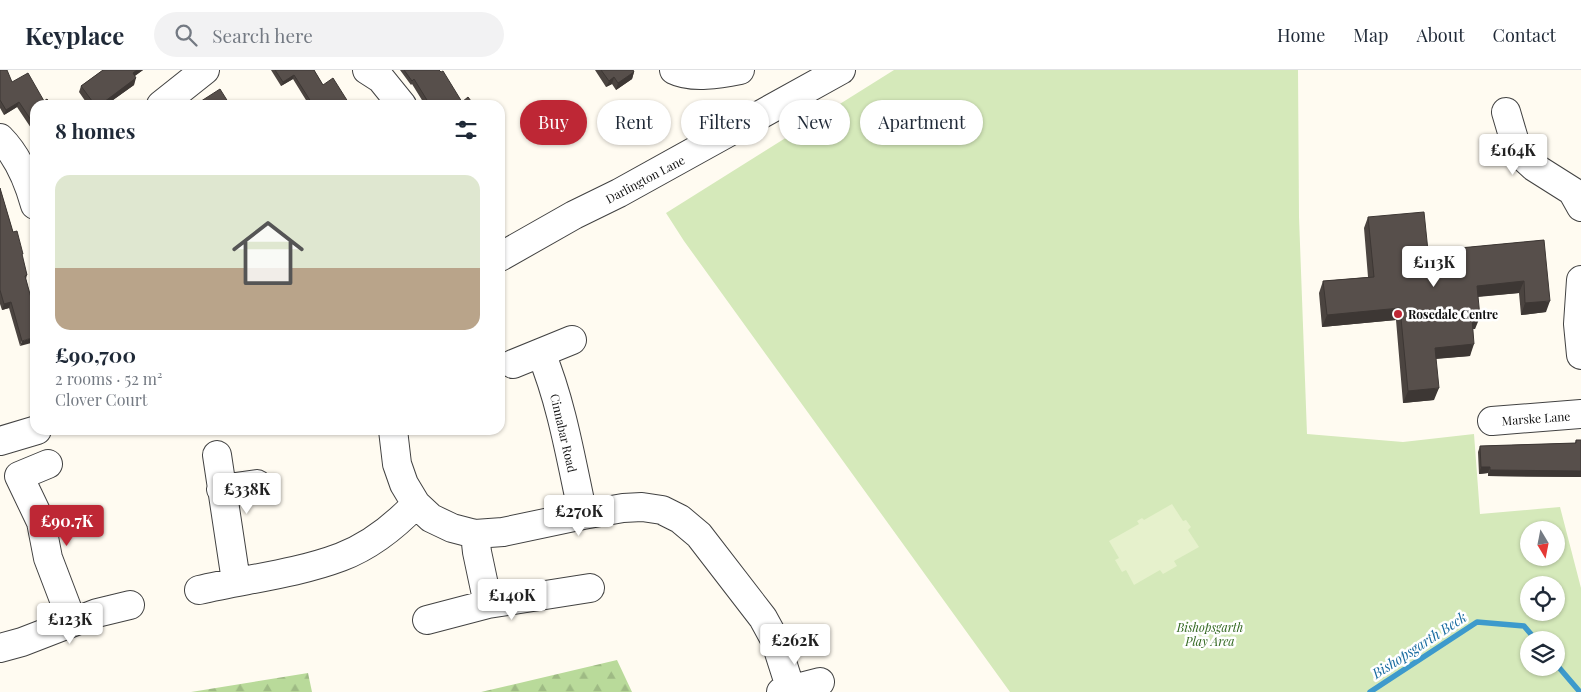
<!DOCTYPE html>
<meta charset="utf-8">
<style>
body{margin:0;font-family:"Playfair Display",serif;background:#f2f2f3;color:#1f2937;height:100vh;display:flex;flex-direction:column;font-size:19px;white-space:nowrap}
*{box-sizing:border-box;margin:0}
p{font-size:16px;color:#747a83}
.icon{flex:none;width:28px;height:28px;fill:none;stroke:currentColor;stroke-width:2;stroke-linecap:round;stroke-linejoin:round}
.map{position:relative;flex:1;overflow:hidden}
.details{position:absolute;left:30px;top:30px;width:475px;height:335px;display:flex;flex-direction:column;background:#fff;border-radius:15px;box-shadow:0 1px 4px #0004}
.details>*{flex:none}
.banner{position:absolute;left:520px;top:30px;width:475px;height:45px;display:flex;gap:10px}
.needle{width:32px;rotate:170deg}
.controls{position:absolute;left:1520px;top:451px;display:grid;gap:10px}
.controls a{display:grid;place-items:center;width:45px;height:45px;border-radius:50%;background:#fff;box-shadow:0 1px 4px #0004;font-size:25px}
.price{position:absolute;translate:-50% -42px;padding:0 11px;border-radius:5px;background:#fff;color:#222;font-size:16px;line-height:32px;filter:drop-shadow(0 1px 2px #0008)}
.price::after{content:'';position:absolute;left:50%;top:30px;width:15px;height:11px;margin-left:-8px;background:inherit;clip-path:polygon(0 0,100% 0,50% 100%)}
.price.selected{background:#be2735;color:#fff}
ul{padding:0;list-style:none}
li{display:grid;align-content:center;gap:10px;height:265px;padding:0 25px}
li+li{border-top:1px solid #e0e1e3}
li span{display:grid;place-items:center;height:155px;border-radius:15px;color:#555}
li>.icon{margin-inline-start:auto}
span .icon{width:90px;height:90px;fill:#fffc;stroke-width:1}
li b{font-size:21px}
h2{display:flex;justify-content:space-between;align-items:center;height:60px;padding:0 25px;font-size:21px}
.tag{padding:0 18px;border-radius:22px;background:#fff;box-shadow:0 1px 4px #0004;font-size:18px;line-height:45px}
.tag.selected{background:#be2735;color:#fff}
header{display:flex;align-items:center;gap:30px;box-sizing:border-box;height:70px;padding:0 25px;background:#fff;border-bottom:1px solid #e0e1e3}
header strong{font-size:24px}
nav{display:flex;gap:28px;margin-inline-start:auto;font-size:18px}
.search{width:350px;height:45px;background:#f2f2f3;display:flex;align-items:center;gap:12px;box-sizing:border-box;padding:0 18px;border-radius:28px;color:#747a83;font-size:19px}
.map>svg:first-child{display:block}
</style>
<header>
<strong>Keyplace</strong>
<div class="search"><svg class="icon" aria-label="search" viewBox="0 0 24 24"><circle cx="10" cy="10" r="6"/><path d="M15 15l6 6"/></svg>Search here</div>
<nav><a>Home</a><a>Map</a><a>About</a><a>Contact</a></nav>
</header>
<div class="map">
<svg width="1581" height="622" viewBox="0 0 1581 622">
<defs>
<pattern id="forest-firs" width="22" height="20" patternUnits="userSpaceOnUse" patternTransform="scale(1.25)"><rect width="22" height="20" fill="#b9da9a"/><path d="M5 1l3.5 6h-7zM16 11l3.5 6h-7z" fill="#9eba84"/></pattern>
</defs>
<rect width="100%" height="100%" fill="#fffbf1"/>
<path fill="url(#forest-firs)" d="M617 590 632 622H481Z
M308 603 312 622H191Z"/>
<path fill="#d5e9ba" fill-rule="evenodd" d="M894 0H1298L1299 147 1307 364 1403 372 1474 364 1480 444 1560 437 1581 518V622H1010L684 171 666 143ZM1529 460H1556V488H1529ZM1529 515H1556V542H1529ZM1529 570H1556V598H1529Z"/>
<path fill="#e6f1cc" d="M1172 434 1183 451 1186 450 1191 457 1188 460 1199 477 1174 491 1177 496 1163 504 1160 500 1134 515 1126 500 1122 502 1115 490 1119 488 1109 471 1139 454 1137 451 1142 448 1144 450Z"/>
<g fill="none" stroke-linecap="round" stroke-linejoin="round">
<path stroke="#3d9acc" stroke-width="5.5" d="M1556 594 1580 622
M1370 622 1477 552 1524 556 1536 570"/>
<g stroke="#424242" stroke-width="30">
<path id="minor" d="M367 0 381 9 402 35
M674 0C692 9 720 4 740 0
M161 35 205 0
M1506 42 1516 76 1523 87 1534 97 1572 121 1581 137
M0 68C18 86 28 110 35 135
M500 187 574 145 619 123 841 0
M1581 210 1578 254 1581 285
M541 283C562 334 571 390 583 445
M513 294 572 270
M1492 351 1581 344
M393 360 397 394 404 414 416 434 431 448 452 458 475 464 503 462 583 445 623 438 642 437 662 440 680 449 699 465 763 548 775 570 791 620
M0 371 37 360
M217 385 236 511
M48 394 19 406 41 452 48 488 72 551
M221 419 257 414
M475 464 477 482 488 534
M199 520C246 509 296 504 341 487 370 476 395 456 416 434
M427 550 488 534 590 518
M0 578 22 572 97 543 130 535
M781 622 820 612"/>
</g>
<use href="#minor" stroke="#fff" stroke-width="28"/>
</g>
<path fill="#4b4440" d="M0 0 12 12 51 35H35V64L17 37 4 45 0 38Z
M103 0H143L135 6 134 15 106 35H88L79 22 81 16Z
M271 0H314L323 15 350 35H309L293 9 281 16Z
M400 0H439L462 32 474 35H425L412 14 411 15Z
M595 0H633L634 2 632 9 616 20 612 14 606 17Z
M0 118 13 162 22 186 27 205 26 209 34 242 20 276 9 238 2 240 0 234Z
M1368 147 1428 181 1544 170 1546 242 1521 245 1519 223 1478 227 1475 259H1473L1470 286 1436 289 1434 330 1403 333 1396 250 1322 257 1319 223 1323 211 1368 207 1364 158Z
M1576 370H1581V407L1488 406V403L1479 404 1478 382 1480 376 1575 373Z"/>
<path fill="#3d3734" d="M137 0H143L130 9 133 3Z
M634 2 632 9 616 20 618 13Z
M294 5 293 9 281 16 283 12Z
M614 7 612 14 606 17 609 11Z
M136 8 134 15 106 35H100Z
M19 32 17 37 4 45 6 40Z
M1524 211 1519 223 1472 227 1477 216Z
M1550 231 1546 242 1521 245 1525 233Z
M11 232 9 238 2 240 4 234Z
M1400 238 1396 250 1322 257 1327 245Z
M1480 247 1475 259H1468L1472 248Z
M35 267V272L20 276 22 271Z
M1474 274 1470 286 1431 289 1435 278Z
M1439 318 1434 330 1403 333 1408 321Z
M1481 397H1490L1488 403 1479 404Z
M1490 400 1581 401V407L1488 406Z"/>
<path fill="#574f4b" stroke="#3d3734" d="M0 0H7L12 12 28 3 44 31 47 29 51 35H35V56L19 32 6 40 0 30Z
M103 0H137L133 3 136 8 100 35H95L81 16Z
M275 0H314L323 15 333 8 350 35H313L294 5 283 12Z
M404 0H439L441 2 443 1 462 32 468 27 474 35H430L414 9 412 11Z
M601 0H633L634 2 618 13 614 7 609 11Z
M220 19 230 35H195Z
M0 118 13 162 17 161 23 184H22L27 205 25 206 35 242V267L22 271 11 232 4 234 0 220Z
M1424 142 1428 181 1544 170 1550 231 1525 233 1524 211 1477 216 1480 247 1472 248 1474 274 1435 278 1439 318 1408 321 1400 238 1327 245 1323 211 1374 207 1368 147Z
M1576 370H1581V401L1490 400V397H1481L1480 376 1576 373Z"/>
<circle fill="#be2735" stroke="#fff" stroke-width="2" cx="1398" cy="244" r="5"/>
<g text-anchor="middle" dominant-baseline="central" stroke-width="5" stroke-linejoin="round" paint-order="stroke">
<g font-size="12" fill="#0f0f0f" stroke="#fff">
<text transform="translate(645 109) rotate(-28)">Darlington Lane</text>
<text transform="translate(1536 348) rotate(-4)">Marske Lane</text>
<text transform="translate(564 363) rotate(77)">Cinnabar Road</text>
</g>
<g font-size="12" font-weight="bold" fill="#0f0f0f" stroke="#fff" text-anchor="start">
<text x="1408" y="244">Rosedale Centre</text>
</g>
<g font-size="12" font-style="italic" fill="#31671f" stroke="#fff">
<text x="1210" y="557">Bishopsgarth<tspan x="1210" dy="14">Play Area</tspan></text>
</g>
<g font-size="14" font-style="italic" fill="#186ba0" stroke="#fff">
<text transform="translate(1419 575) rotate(-33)">Bishopsgarth Beck</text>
</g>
</g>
</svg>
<div class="controls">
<a><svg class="needle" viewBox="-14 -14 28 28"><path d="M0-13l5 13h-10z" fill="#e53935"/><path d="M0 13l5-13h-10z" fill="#747a83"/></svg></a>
<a><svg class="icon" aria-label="locate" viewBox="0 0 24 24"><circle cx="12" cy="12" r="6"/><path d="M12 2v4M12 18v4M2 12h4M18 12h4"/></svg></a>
<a><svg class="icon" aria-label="layers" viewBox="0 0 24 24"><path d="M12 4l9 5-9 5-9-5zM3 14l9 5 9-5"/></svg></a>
</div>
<b class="price" style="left:1513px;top:106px">£164K</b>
<b class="price" style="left:1434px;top:218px">£113K</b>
<b class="price" style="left:247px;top:445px">£338K</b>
<b class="price" style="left:579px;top:467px">£270K</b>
<b class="price selected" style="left:67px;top:477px">£90.7K</b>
<b class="price" style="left:512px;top:551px">£140K</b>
<b class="price" style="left:70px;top:575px">£123K</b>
<b class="price" style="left:795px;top:596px">£262K</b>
<div class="banner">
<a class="tag selected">Buy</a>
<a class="tag">Rent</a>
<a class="tag">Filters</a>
<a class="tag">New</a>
<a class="tag">Apartment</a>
</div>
<section class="details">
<h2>8 homes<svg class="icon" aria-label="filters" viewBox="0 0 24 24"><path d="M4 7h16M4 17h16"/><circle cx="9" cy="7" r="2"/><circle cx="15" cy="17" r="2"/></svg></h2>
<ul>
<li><span style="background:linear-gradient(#dfe7d0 60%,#b9a48a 0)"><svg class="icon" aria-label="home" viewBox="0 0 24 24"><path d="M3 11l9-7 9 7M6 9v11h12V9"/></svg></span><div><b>£90,700</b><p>2 rooms · 52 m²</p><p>Clover Court</p></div></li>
</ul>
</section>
</div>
